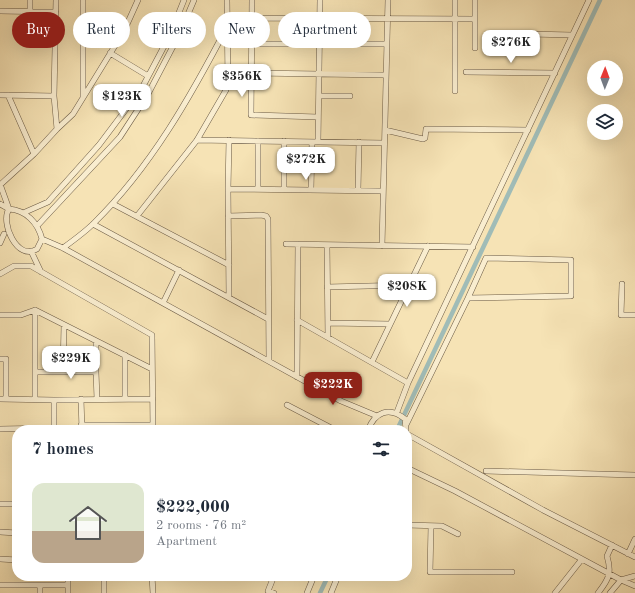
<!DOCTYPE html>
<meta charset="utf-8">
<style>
body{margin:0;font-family:"Old Standard TT",serif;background:#f2f2f3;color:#1f2937;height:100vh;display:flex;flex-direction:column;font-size:15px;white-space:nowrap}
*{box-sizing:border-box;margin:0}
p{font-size:13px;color:#747a83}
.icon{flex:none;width:22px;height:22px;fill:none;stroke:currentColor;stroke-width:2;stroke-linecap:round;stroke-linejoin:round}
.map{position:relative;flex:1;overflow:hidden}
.drawer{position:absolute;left:12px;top:425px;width:400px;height:156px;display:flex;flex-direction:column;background:#fff;border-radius:16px;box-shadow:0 4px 16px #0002}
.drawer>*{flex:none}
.guide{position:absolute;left:12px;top:12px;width:400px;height:36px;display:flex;gap:8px}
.needle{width:26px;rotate:1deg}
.fabs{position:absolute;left:587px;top:60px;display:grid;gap:8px}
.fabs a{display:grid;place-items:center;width:36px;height:36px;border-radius:50%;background:#fff;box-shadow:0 4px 16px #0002;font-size:20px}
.price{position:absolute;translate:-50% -34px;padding:0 9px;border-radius:8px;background:#fff;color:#222;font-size:13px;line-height:26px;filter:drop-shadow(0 1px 2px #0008)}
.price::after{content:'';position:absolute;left:50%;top:24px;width:12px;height:9px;margin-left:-6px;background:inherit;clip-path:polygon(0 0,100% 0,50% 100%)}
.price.active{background:#8f2418;color:#fff}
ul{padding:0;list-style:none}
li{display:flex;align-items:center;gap:12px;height:100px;padding:0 20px}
li span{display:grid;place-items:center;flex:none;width:112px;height:80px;border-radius:12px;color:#555}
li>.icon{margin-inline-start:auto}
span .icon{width:48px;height:48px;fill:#fffc;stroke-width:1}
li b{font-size:17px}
h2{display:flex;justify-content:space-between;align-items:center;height:48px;padding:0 20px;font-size:17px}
.tag{padding:0 14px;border-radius:18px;background:#fff;box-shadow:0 4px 16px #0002;font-size:14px;line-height:36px}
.tag.active{background:#8f2418;color:#fff}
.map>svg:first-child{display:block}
</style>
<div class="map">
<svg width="635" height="593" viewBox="0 0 635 593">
<rect width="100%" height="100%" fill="#f6e3b5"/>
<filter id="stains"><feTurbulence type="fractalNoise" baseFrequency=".005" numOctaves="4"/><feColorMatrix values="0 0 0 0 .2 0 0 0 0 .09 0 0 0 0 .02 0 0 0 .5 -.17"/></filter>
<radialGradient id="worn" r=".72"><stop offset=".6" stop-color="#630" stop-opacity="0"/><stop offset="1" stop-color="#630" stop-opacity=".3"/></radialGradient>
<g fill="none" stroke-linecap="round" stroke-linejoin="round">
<path stroke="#a0bcb7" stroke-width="4.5" d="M397 430 600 0
M320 593 328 576"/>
<g stroke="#6b5b46" stroke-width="6">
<path id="minor" d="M30 0V11
M252 0 251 115 318 117
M475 0V48
M0 11 56 12
M252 18 475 19
M83 30 124 31
M492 33 572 35
M251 44H386
M110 53 148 76
M466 72 555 73
M251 73 385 75
M455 91V0
M0 95 54 96
M8 95 34 154
M319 96H350
M83 97V0
M57 129 73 114 124 31 138 0
M385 130 423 139 425 138 426 129 528 130
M197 140 384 143
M258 141V189
M318 142 320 0
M0 184 9 209
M0 185 34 154 57 129 54 96 56 0
M228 189 383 191
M284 189V141
M311 189 312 142
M358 190 359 142
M0 204 9 209
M113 204 229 265
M9 209C26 210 38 223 42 239L37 249C17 262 0 222 9 209Z
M23 213 48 202 99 145 142 88 170 35 184 0
M137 216 197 140 226 90 228 82 227 0
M228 216 261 215 266 216 268 219 269 360
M93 224 268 319
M37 226 120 137 148 94 180 33 194 0
M42 239 63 248 341 401 377 416
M0 243 4 234
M286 244 473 247
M327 245 328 337
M382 246 388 0
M63 248C74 240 85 232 94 223 151 167 191 96 228 25
M31 251 41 272
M0 274 14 266H31L152 335 153 430
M622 284 621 315H635
M327 287 409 285
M229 297 228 189 229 140
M163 303 179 270
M35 310V400
M0 315H21L35 310 152 369
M297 320 408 383
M328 323 390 324
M96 341V372
M125 355V399
M0 359H6V399
M372 362 428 246
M35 372H96L97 399
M63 372 64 325
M297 377 298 244
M0 399 54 400V430
M81 399 82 430
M54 400 153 399
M287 405 335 430
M397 412 408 383 589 0
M81 425H153
M406 425 468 298 571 296V260L486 258 468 298
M0 429 54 428
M368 430C375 412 389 406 405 419L406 430
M407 434 543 510 635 557
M407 468 455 491 621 580 635 586
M486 471 635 475
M0 504H17
M407 525 442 526 458 534
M431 526 430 572H512
M0 532 17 533
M628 554 635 539
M0 559 17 560
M104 576V593
M152 576 153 593
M274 576 268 591 274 593
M224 577 226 576
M0 585H68
M40 585V593
M68 593V576
M307 593 314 576
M331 593 338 576
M555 593 582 559
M598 593C609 579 612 573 607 556L612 545
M610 593 621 580 635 576"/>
</g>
<use href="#minor" stroke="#f9edcf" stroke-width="5"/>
</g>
<rect width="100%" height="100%" filter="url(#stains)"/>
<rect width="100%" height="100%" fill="url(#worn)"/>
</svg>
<div class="fabs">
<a><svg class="needle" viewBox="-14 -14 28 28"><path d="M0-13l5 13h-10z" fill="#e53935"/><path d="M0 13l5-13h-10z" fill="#747a83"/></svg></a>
<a><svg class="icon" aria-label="layers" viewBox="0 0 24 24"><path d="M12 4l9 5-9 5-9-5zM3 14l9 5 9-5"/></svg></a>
</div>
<b class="price" style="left:511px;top:64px">$276K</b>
<b class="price" style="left:242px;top:98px">$356K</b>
<b class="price" style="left:122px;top:118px">$123K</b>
<b class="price" style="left:306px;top:181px">$272K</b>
<b class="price" style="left:407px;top:308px">$208K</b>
<b class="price" style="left:71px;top:380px">$229K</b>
<b class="price active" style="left:333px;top:406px">$222K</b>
<div class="guide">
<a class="tag active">Buy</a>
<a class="tag">Rent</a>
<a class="tag">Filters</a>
<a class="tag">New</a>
<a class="tag">Apartment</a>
</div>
<section class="drawer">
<h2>7 homes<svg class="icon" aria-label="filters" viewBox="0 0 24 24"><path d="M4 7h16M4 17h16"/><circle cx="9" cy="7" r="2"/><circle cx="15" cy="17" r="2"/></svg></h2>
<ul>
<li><span style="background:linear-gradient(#dfe7d0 60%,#b9a48a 0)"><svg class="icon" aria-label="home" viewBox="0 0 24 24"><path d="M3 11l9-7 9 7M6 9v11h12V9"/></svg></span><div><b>$222,000</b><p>2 rooms · 76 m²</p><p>Apartment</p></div></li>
</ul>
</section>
</div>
